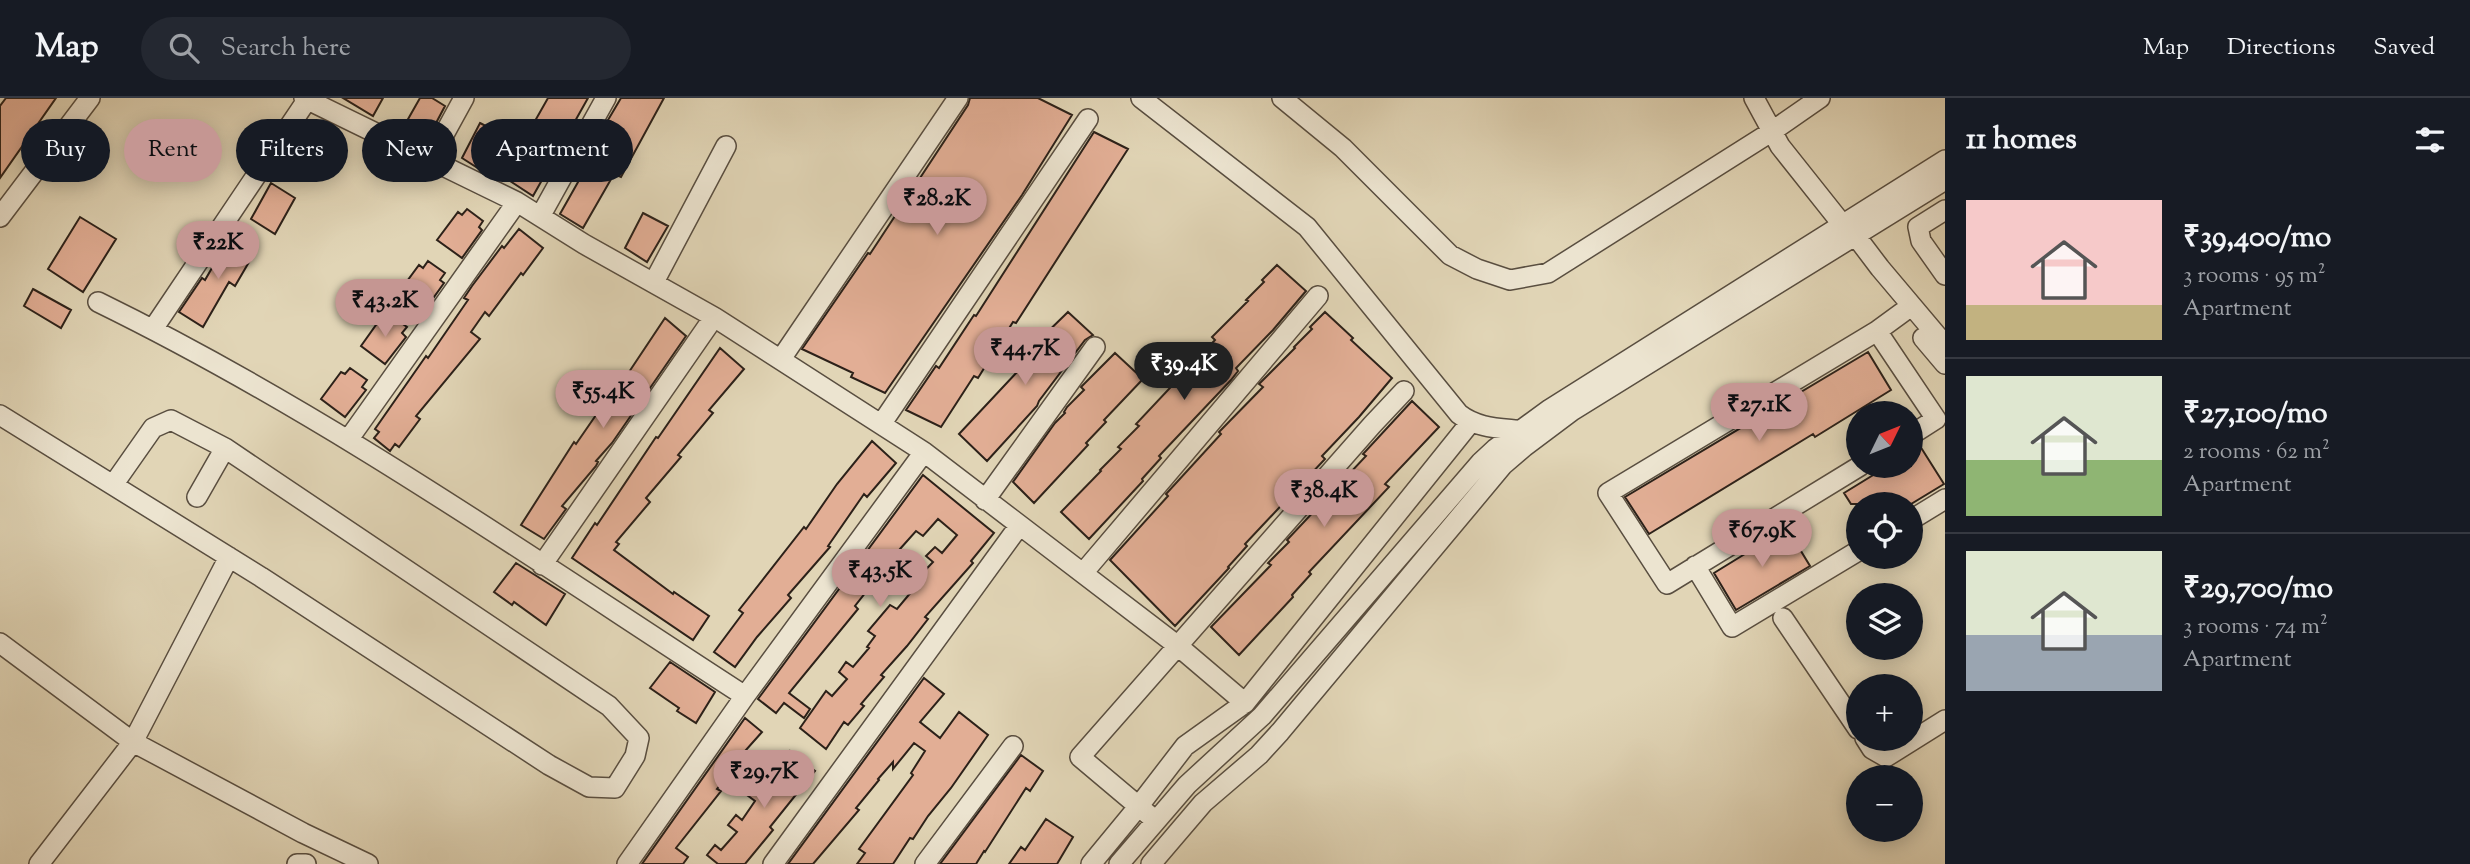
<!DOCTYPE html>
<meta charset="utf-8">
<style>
body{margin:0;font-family:"Sorts Mill Goudy",serif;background:#242831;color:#f1f3f6;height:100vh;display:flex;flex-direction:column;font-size:26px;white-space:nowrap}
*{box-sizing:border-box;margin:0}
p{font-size:23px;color:#9ea1a6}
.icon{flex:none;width:38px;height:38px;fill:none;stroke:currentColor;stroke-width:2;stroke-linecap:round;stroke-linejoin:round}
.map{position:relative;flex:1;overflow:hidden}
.sheet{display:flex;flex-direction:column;background:#171b24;width:525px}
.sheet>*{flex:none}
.banner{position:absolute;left:21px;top:21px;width:665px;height:63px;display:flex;gap:14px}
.needle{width:46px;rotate:47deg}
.fabs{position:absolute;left:1846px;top:303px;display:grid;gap:14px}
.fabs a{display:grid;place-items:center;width:77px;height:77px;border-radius:50%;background:#171b24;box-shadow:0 4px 18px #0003;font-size:35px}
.price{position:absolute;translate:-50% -60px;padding:0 16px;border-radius:24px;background:#c59692;color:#111;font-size:23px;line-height:46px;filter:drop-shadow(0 2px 4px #0008)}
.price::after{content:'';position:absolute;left:50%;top:42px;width:21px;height:16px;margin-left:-10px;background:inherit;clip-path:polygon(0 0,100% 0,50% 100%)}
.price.current{background:#222;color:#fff}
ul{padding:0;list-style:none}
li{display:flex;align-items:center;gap:21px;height:175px;padding:0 21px}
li+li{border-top:2px solid #363941}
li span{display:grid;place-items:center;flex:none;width:196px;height:140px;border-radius:0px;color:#555}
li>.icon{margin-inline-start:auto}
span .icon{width:84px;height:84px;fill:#fffc;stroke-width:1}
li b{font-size:30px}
h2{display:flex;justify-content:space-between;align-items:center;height:84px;padding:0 21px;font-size:30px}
.chip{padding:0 24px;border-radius:32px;background:#171b24;box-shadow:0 4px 18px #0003;font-size:24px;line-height:63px}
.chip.current{background:#c59692;color:#111}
header{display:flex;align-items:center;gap:42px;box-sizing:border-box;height:98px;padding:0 35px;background:#171b24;border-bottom:2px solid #363941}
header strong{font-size:33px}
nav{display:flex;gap:38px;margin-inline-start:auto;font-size:24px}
.search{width:490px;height:63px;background:#242831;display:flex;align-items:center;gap:18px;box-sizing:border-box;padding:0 24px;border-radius:38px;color:#9ea1a6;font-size:26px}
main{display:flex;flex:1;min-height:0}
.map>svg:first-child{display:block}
</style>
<header>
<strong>Map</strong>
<div class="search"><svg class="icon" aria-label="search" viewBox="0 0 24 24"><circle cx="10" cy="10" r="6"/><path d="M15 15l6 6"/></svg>Search here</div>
<nav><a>Map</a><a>Directions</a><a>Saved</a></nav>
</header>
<main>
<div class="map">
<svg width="1945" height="766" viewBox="0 0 1945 766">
<rect width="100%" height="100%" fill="#e1d5b6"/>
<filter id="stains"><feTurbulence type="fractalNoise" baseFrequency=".00286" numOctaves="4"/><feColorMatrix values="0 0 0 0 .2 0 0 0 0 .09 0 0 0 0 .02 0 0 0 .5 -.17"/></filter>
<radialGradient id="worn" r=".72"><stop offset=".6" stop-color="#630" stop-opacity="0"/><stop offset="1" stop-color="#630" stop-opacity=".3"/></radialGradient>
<path fill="#e2ae95" stroke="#2c2119" stroke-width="2" d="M6 0H56L0 80V8Z
M343 0H383L373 18Z
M420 0H432L445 8 426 44 403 30Z
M548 0H588L533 98 510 83 533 40 527 37Z
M621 0H664L621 79 614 76 583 130 560 116 612 24 608 22Z
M970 0H1038L1072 17 1022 97 885 295 851 279 853 275 802 251 868 155 870 156 968 7Z
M480 25 505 38 484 74 462 60Z
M1094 34 1128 51 1016 225 1013 224 978 280 974 278 941 329 906 312 936 268 939 270 974 217 976 218Z
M271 85 295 100 275 136 251 121Z
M467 111 483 123 479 129 482 132 462 160 437 142 458 114 462 117Z
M643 115 668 128 647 164 625 150Z
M80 119 116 141 83 194 48 171Z
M519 131 543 150 523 177 521 175 489 218 485 214 471 234 480 241 416 318 420 321 399 349 395 346 390 353 374 340 379 334 375 331 426 258 428 260 468 202 464 200 472 188 502 148 504 150Z
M231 137 256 152 235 188 229 184 203 229 179 214 202 180 205 182Z
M428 163 445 175 440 182 444 185 424 213 399 194 419 167 423 170Z
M1277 167 1306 193 1273 232 1236 270 1238 273 1231 282 1159 358 1161 360 1142 381 1143 383 1089 441 1061 414 1101 373 1100 372 1121 351 1118 349 1139 328 1136 326 1215 242 1212 239 1248 203 1246 202 1264 184 1262 182Z
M33 191 71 212 61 230 24 208Z
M1068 214 1093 237 1085 242 1039 303 1037 308 987 363 959 336 1018 273 1016 271 1036 250 1033 248Z
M1325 214 1353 240 1351 242 1392 280 1359 319 1322 358 1325 361 1245 446 1247 448 1228 469 1229 470 1175 528 1110 462 1168 398 1166 396 1221 336 1219 334 1263 289 1259 286 1295 250 1294 249 1312 231 1310 229Z
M390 217 407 229 402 235 406 239 385 266 361 248 381 220 385 223Z
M665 220 686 238 612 345 596 363 598 364 596 368 562 408 566 411 544 441 521 427 574 344 576 346 605 304 607 307Z
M720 250 744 271 709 312 713 315 678 357 681 359 646 400 650 404 616 444 619 446 614 452 673 496 674 494 709 518 693 542 572 460 595 425 597 427 656 339 658 340Z
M1868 254 1891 292 1815 339 1813 336 1649 436 1625 399Z
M1115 255 1143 281 1104 322 1106 324 1086 345 1088 347 1034 405 1013 384 1055 325 1065 315 1064 314 1067 309 1084 292 1081 289Z
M350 270 367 282 362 289 366 292 345 319 321 301 341 274 345 276Z
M1412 303 1439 329 1385 386 1389 389 1309 474 1311 476 1292 497 1293 499 1239 557 1211 529 1271 467 1268 465 1289 444 1287 442 1366 358 1363 356Z
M872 343 896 365 867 399 864 396 828 448 830 449 788 497 791 500 757 539 735 569 714 554 743 515 739 512 804 429 806 431 837 386Z
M1920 348 1944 386 1911 406H1851L1844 395 1888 368H1911V353Z
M923 377 994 435 971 463 973 465 925 519 928 521 907 548 881 577 884 579 861 606 864 608 848 627 844 624 826 651 800 630 826 593 832 598 847 581 839 574 846 564 853 569 869 550 867 549 875 538 868 533 890 507 897 511 912 493 904 486 911 476 917 481 933 464 926 458 935 449 942 455 957 437 938 421 923 438 916 433 900 451 855 508 858 511 789 595 810 611 804 620 784 605 776 615 758 601Z
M1787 430 1810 468 1736 512 1714 475Z
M516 465 565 496 546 527 514 504 512 507 494 494Z
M670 564 715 594 696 625 677 613 679 610 650 590Z
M924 580 944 596 920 624 940 640 959 614 988 637 951 690 928 718 913 741 910 740 893 766H857L865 755 859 751 913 677 911 675 925 653 914 645 893 671V664L878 681 879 682 856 710 859 712 813 766H788Z
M745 620 762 634 737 662 740 664 717 691 721 693 676 750 688 759 683 766H642Z
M790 653 815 673 770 729 773 732 745 766H718L707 757 715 747 721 752 737 734 728 727 736 717 742 722 755 703 747 697 755 687 761 693 774 671 769 667 777 658 783 663Z
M1021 657 1043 673 1030 693 1026 690 985 754 984 753 976 766H940Z
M1046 721 1073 739 1057 766H1009L1021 749 1025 752Z"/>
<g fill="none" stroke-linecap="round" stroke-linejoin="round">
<g stroke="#594e40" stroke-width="22">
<path id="minor" d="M304 0 517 104 584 146 714 219 924 354 1178 548 1245 605
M1141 0 1307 129 1459 316C1478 331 1501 330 1524 333
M1282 0 1343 50 1450 157 1477 171 1510 182 1548 175 1771 34 1820 0
M1754 0 1780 48 1842 126 1855 137 1880 170 1945 247
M430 62 464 0
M1945 112 1918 129 1921 143 1945 177
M541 117 606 0
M0 119 90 0
M654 184 726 48
M98 204C325 315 533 461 745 598
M153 231 307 2
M1877 233 1936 321 1911 337
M1923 240 1945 266
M781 261 958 0
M0 317 261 479 549 667 589 689 615 690 635 658 639 640 609 608 225 350 171 322 153 330 113 387
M882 325 1088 21
M348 342 517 104
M1860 368 1667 486 1608 395 1877 233 1903 214
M197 399 225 350
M985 402 1095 249
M1911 422 1945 401
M542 467 714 219
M1695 468 1732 529 1858 453
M1083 475 1318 198
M1783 520 1858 631
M0 545 133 644 303 735 368 766
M1865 640 1872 651 1886 659 1945 622
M1156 723 1080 659 1372 327 1404 293
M39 766 133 644 229 459
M297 766H306
M627 766 745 598 924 354
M773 766 1019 428
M925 766 1013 648
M1091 766 1138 709 1185 648 1245 605 1470 325
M1119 766 1187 687 1262 618 1481 364 1495 351 1550 311 1945 62
M1151 766 1203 705 1259 657 1280 634 1503 367 1524 349 1572 313 1945 82"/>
</g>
<use href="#minor" stroke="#ece4d0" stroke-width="19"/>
</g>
<rect width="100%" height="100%" filter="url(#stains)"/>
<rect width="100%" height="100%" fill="url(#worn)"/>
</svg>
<div class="fabs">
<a><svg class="needle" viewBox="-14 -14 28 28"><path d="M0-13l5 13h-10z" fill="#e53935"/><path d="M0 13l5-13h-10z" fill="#9ea1a6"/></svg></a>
<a><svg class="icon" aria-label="locate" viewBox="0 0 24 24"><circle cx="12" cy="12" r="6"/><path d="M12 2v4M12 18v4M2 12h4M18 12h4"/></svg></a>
<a><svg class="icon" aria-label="layers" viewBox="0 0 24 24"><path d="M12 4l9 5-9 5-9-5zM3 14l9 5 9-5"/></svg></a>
<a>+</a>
<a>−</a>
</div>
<b class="price" style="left:937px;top:139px">₹28.2K</b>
<b class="price" style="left:218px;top:183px">₹22K</b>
<b class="price" style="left:385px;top:241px">₹43.2K</b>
<b class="price" style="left:1025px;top:289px">₹44.7K</b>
<b class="price current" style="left:1184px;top:304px">₹39.4K</b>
<b class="price" style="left:603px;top:332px">₹55.4K</b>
<b class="price" style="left:1759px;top:345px">₹27.1K</b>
<b class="price" style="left:1324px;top:431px">₹38.4K</b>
<b class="price" style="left:1762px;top:471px">₹67.9K</b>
<b class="price" style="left:880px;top:511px">₹43.5K</b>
<b class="price" style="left:764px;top:712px">₹29.7K</b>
<div class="banner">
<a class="chip">Buy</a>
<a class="chip current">Rent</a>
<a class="chip">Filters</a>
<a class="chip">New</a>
<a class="chip">Apartment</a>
</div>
</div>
<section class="sheet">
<h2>11 homes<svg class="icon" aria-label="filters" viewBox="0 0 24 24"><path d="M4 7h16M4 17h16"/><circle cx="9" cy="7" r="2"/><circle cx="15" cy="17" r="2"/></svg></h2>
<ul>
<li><span style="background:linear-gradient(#f6c9c9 75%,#c2b280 0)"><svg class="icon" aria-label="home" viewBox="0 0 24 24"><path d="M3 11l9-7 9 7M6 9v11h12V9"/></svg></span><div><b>₹39,400/mo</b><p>3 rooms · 95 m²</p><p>Apartment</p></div></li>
<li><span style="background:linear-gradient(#dfe7d0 60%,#8fb573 0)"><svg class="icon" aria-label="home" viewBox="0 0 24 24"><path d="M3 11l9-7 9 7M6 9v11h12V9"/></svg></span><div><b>₹27,100/mo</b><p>2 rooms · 62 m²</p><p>Apartment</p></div></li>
<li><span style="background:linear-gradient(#dfe7d0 60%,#9aa5b1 0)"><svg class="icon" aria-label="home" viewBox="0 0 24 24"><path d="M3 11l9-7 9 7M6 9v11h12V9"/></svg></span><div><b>₹29,700/mo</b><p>3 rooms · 74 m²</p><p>Apartment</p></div></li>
</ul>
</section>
</main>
